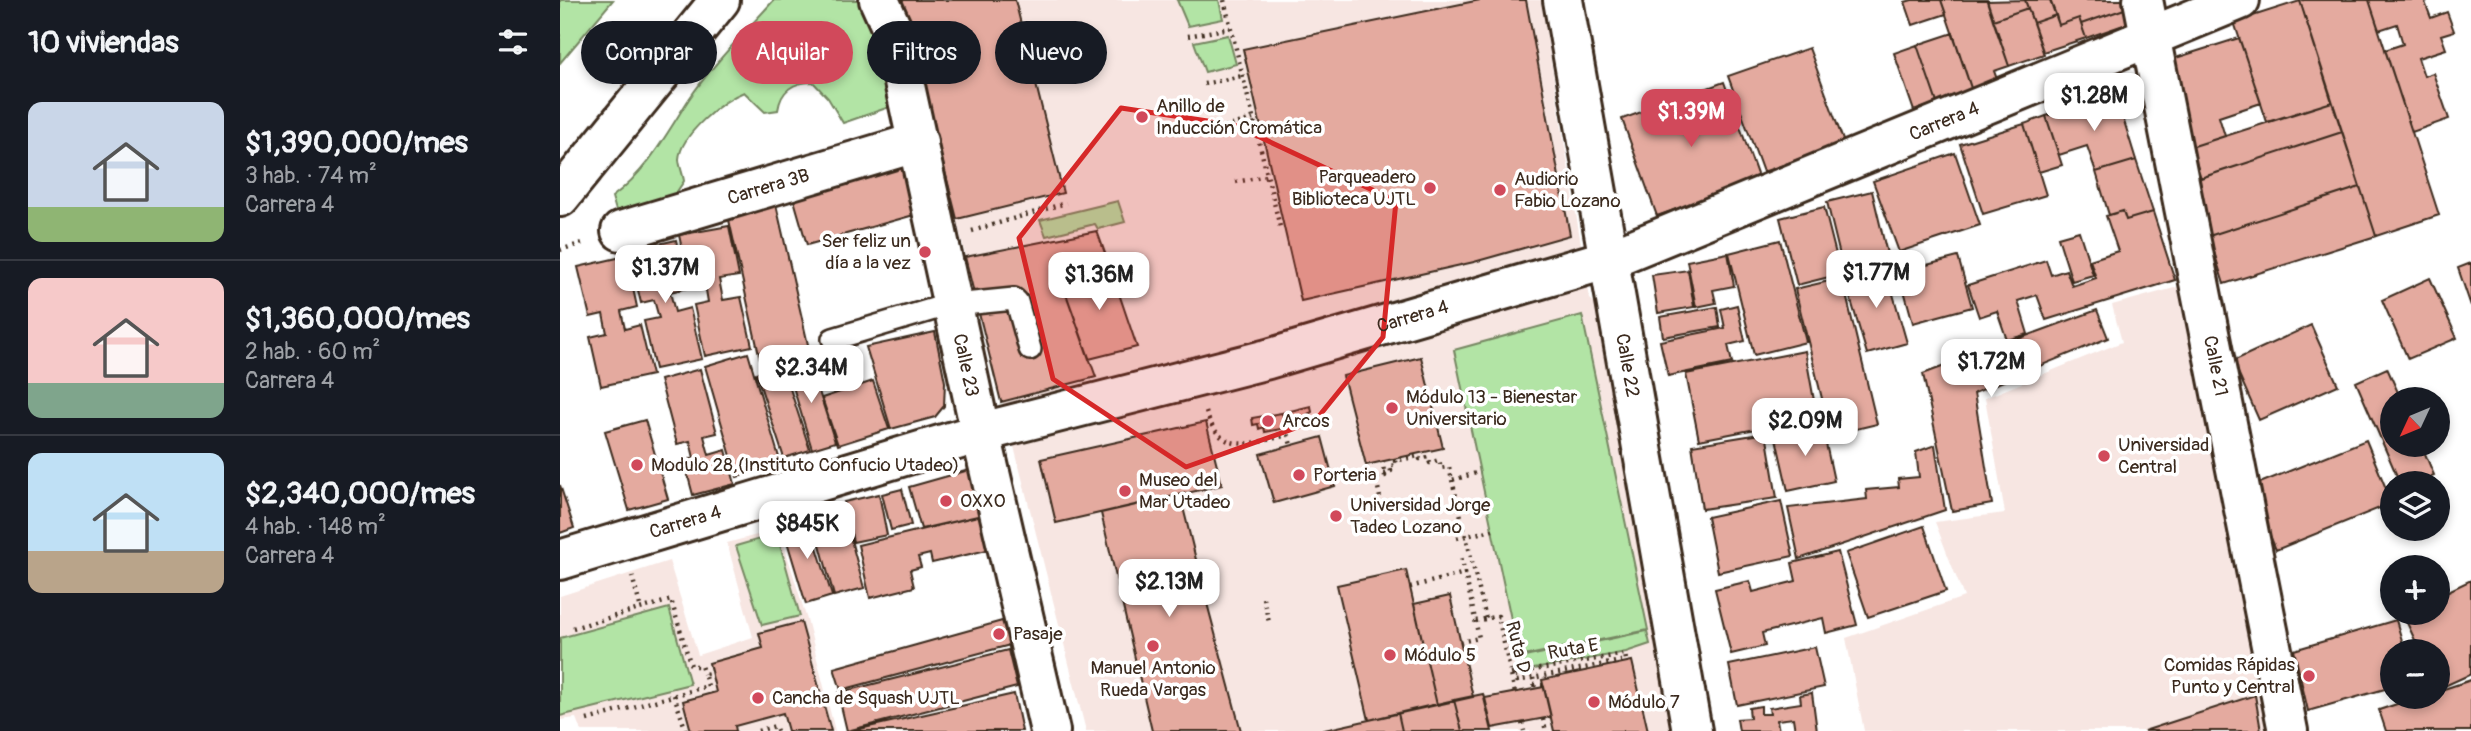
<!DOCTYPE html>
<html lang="es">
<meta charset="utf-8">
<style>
body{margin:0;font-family:Pangolin,sans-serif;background:#20242c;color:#f1f3f6;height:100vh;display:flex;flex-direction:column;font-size:26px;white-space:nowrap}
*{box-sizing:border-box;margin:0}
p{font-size:23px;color:#9ea1a6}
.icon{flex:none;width:38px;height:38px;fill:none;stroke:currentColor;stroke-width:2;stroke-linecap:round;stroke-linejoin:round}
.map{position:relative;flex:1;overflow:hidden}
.panel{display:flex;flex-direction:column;background:#171b24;width:560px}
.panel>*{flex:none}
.banner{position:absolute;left:21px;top:21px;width:665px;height:63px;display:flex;gap:14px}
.needle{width:46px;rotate:226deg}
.tools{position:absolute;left:1820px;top:387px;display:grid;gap:14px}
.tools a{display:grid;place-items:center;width:70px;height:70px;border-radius:50%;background:#171b24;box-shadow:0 4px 10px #0003;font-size:35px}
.price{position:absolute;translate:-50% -60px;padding:0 16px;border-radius:14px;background:#fff;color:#222;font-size:23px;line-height:46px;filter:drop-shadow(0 2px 4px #0008)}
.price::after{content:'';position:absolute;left:50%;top:42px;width:21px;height:16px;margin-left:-10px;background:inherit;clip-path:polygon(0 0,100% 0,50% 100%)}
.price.active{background:#d1495b;color:#fff}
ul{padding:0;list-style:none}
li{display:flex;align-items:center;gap:21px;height:175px;padding:0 28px}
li+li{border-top:2px solid #363941}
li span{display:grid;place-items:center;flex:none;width:196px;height:140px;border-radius:14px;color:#555}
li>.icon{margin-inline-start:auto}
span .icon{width:84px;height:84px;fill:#fffc;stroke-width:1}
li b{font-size:30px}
h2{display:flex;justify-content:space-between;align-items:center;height:84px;padding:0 28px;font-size:30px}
.chip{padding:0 24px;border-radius:32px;background:#171b24;box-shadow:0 4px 10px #0003;font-size:24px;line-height:63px}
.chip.active{background:#d1495b;color:#fff}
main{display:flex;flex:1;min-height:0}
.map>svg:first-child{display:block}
</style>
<main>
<section class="panel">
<h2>10 viviendas<svg class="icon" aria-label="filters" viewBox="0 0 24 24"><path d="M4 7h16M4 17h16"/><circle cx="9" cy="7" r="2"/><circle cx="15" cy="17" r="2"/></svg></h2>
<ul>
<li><span style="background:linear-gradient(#c9d6e8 75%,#8fb573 0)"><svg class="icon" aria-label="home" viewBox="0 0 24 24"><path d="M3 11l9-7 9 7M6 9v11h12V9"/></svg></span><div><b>$1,390,000/mes</b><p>3 hab. · 74 m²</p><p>Carrera 4</p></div></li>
<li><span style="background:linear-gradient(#f6c9c9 75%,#7fa58c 0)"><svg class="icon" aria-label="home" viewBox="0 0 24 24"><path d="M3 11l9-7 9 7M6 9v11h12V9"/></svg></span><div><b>$1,360,000/mes</b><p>2 hab. · 60 m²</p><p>Carrera 4</p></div></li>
<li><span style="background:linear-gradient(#bfe0f5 70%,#b9a48a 0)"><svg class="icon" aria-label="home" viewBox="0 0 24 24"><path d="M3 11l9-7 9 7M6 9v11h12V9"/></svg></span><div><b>$2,340,000/mes</b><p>4 hab. · 148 m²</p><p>Carrera 4</p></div></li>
</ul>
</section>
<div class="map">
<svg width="1911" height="731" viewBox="0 0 1911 731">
<rect width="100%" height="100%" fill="#fff"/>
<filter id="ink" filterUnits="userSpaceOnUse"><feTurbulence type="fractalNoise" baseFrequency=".0143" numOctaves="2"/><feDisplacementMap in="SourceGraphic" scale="14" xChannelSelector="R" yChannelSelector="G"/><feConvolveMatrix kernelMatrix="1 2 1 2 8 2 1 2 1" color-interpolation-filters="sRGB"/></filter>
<g filter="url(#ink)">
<path fill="#f7e6e2" d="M341 0H981L1030 299 1040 308 1121 731H526Z
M1618 287 1706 731H1304L1286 638 1404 597 1375 522 1445 513 1425 398 1562 342 1552 305Z
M219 529 248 623 275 731H21L16 718 0 720V596L109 561 138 655 193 637 167 543Z"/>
<path fill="#b2e4a5" stroke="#768762" stroke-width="2" d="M0 0H53L0 63Z
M214 0H312L338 104 283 123 268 98 253 82C233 82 221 90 218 110L205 112 184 92C163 100 121 134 119 159 119 165 123 174 124 181L112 199 59 221 52 197C88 170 105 136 129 99 153 64 185 32 214 0Z
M617 0H659L663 19 628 26Z
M668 35 676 64 645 72 634 42Z
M558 201 565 222 538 229 535 224 486 236 480 220Z
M1022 315 1088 630 959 657 894 350Z
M217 534 240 616 202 625 176 546Z
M109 608 130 684 0 716V638Z
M1087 631 1090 644 1066 652 963 671 960 658Z"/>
<path fill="#e4aa9f" stroke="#3b2a1e" stroke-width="2" d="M342 0H455L503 193 397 219Z
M920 0H966L1010 235 914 262 741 301 683 49Z
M1352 0H1381L1386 14 1353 25 1345 2Z
M1381 0H1427L1449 66 1434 71 1438 82 1412 91Z
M1465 0H1490L1496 15 1473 23Z
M1465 0 1468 8 1433 20 1427 1Z
M1490 0H1575L1576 5 1521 24 1519 18 1499 25Z
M1744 0H1809L1879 215 1816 236 1740 1Z
M1809 0H1871L1865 2 1871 18 1887 12 1894 31 1881 35 1886 49 1858 58 1864 76 1873 73 1889 119 1852 132 1825 50 1843 44 1837 24 1819 30Z
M1740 1 1772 102 1707 122 1674 22Z
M1576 5 1581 19 1526 38 1521 24Z
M1468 8 1484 54 1449 66 1433 20Z
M1496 15 1499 25 1519 18 1526 38 1483 52 1473 23Z
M1393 33 1412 91 1377 103 1357 45Z
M1679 38 1701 103 1659 117 1665 136 1631 147 1603 62Z
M1357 45 1377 103 1354 111 1334 53Z
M1249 48 1284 143 1203 172 1168 76Z
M1164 82 1199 180 1097 216 1062 119Z
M1556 95 1576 160 1536 172 1527 146 1499 155 1486 116Z
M1772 102 1782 132 1641 178 1631 147Z
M1486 116 1502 165 1479 172 1464 124Z
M1464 124 1486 195 1423 214 1400 144Z
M1782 132 1800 187 1649 236 1631 181Z
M1395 153 1420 225 1339 252 1313 181Z
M1576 160 1593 212 1566 220 1563 211 1549 215 1536 172Z
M344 164 361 213 247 245 232 193Z
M1800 187 1816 236 1664 284 1649 236Z
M1312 191 1329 262 1284 272 1267 202Z
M215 200 249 349 200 359 167 211Z
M1264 207 1281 274 1237 285 1220 218Z
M1563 211 1566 220 1593 212 1615 280 1486 320 1477 295 1458 301 1468 334 1447 340 1437 311 1419 317 1408 285 1486 260 1491 275 1506 270 1512 286 1536 278 1530 260 1558 251 1546 216Z
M169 226 179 276 159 279 163 300 181 297 192 346 145 356 134 305 148 302 145 284 130 287 119 235Z
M537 231 550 267 500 277 536 377 441 402 405 257Z
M1519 231 1533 275 1512 281 1498 237Z
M116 240 127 288 110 292 115 312 130 308 142 359 95 369 84 321 99 318 94 300 81 303 69 251Z
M1220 240 1246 342 1194 355 1169 253Z
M1168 253 1174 286 1153 290 1156 303 1136 307 1127 261Z
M66 256 77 307 61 311 65 329 80 325 92 375 41 386 30 337 47 333 43 314 30 317 18 267Z
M1398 257 1412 307 1353 323 1339 272Z
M1911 263V306L1898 268Z
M1325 266 1347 343 1307 354 1284 277Z
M550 267 577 347 529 359 500 277Z
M1128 270 1134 307 1098 313 1092 275Z
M1282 278 1317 424 1271 435 1235 289Z
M1870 278 1897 338 1848 359 1822 300Z
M1177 305 1185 341 1168 345 1172 363 1108 376 1100 341 1165 328 1161 309Z
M1157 307 1160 327 1103 337 1100 317Z
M1537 310 1548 338 1414 393 1432 504 1392 511 1363 374Z
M1751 325 1778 385 1699 420 1673 361Z
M375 332 385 382 384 406 375 417 331 429 306 347Z
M1245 351 1257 417 1139 440 1126 374Z
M188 353 221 464 177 477 145 366Z
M861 357 883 448 806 465 783 376Z
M249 360 275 442 252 449 227 367Z
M222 364 250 450 224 458 196 373Z
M1827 368 1841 399H1832V444H1861L1874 475 1856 483H1840L1796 382Z
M140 369 157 433 144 436 149 455 166 450 175 484 133 495 124 461 134 458 130 441 117 444 100 380Z
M313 381 329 429 278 445 262 398Z
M751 406 752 412 748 414 744 424 726 428 722 413Z
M722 413 726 428 705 432 704 427 699 429 698 424 693 425 692 418Z
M85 420 108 499 69 510 45 431Z
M646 422 662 485 496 523 481 459Z
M1262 425 1274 481 1228 491 1215 434Z
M1206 433 1217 498 1142 509 1132 445Z
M762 437 775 486 714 503 700 454Z
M1806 440 1832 503 1716 550 1690 487Z
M1375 445 1385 510 1239 559 1228 508 1307 499 1306 490 1339 487 1338 479 1359 477 1356 452Z
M409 470 422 515 361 529 349 487Z
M0 485 14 528 0 533Z
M342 489 351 525 331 530 322 494Z
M319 494 327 535 293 542 284 502Z
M620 495 644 592 681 731H592L541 513Z
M1221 501 1233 556 1158 572 1147 517Z
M282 507 304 588 274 596 252 515Z
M422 515 431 549 372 563 370 554 358 557 361 567 350 570 354 587 310 598 298 545Z
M248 518 272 596 246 604 222 525Z
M1364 526 1386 591 1308 617 1286 553Z
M1278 552 1297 625 1266 633 1263 618 1202 633 1205 646 1171 654 1155 589 1190 581 1193 592 1236 581 1232 563Z
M846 570 877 705 809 720 777 585Z
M1911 580V674L1878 689V651H1860L1842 612H1878V596Z
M890 596 913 697 877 705 854 604Z
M1836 620 1845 651H1832V687L1748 711 1734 650Z
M442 621 450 645 281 690 274 668Z
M241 622 271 731H228L223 713 175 726 176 731H131L123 701 156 692 149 663 203 648 199 633Z
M1255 647 1264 687 1177 705 1169 665Z
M448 650 457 687 287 731 278 693Z
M1072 661 1088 731H994L982 680Z
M1911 680V731H1826L1819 710 1861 696H1878V691Z
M984 687 991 717 932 728 925 698Z
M1252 693 1257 731H1235L1233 718 1217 720 1219 731H1179L1177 719 1190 718 1189 708 1201 706V714H1210L1209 708 1241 703 1240 695Z
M454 694 462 731H291Z
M923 694 932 731H902L894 700Z
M1695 695 1701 731H1584Z
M894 700 902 731H842L838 713Z
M838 713 842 731H760L809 720Z"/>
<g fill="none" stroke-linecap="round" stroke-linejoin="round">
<g stroke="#3b2a1e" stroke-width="26">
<path id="lane" d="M273 339 384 306 454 299 457 302 470 349"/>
</g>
<g stroke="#3b2a1e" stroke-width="44">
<g id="street">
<path id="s1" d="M319 0 333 31 418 421 490 731"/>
<path id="s2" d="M1583 0 1728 731"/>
<path id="s3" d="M61 231 358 142"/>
</g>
</g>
<g stroke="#3b2a1e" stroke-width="44">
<g id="secondary">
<path id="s4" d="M1003 0 1132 731"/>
<path id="s5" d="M0 560 430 430 708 359 1049 259 1680 0"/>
</g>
</g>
<g stroke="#3b2a1e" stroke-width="44">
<path id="primary" d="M0 197 160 0"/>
</g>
<path stroke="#3b2a1e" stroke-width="4.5" stroke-dasharray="2 5" stroke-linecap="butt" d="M664 0 720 227
M628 36 670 28
M644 84 682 76
M658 129 693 119
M676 182 707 176
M412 231 506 203
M0 250 26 242
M646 412C661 457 692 443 728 435
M726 428 731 445
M822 461 825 476 816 478 822 507
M824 473 831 471 830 466 836 465 835 461 859 456 860 459 868 457 870 463 879 460 881 468 889 467 892 480 920 472
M892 480 926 618
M897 538 933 530
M72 576 81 609
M850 587 905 573 901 557
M703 598 709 622
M916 621 938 616 955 693
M13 628 111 600 131 666H141L144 674
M900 642 919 638 905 573
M951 674 1065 654 1066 660 957 681 955 676 972 671
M973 678 975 689
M974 685H983
M114 695 126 731
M983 719 986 731
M27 720 148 686 144 674 151 673
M962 723 964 731
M198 731 215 726 217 731"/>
<use href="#lane" stroke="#fff" stroke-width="21"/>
<use href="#street" stroke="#fff" stroke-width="38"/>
<use href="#secondary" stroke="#fff" stroke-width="38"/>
<use href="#primary" stroke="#fff" stroke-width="38"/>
</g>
</g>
<path fill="#d62828" fill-opacity="0.2" stroke="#d62828" stroke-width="5" stroke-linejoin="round" d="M561 108 674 125 836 201 823 337 755 421 626 467 493 379 459 238Z"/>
<g fill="#d1495b" stroke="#fff" stroke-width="2.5">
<circle cx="582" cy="117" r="7"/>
<circle cx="870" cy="188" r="7"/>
<circle cx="940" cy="190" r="7"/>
<circle cx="365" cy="252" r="7"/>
<circle cx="832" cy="408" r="7"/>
<circle cx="708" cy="421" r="7"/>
<circle cx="1544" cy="456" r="7"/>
<circle cx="77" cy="465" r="7"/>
<circle cx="739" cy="475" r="7"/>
<circle cx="565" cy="491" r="7"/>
<circle cx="386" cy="501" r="7"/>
<circle cx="776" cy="516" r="7"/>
<circle cx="439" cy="634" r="7"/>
<circle cx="593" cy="646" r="7"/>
<circle cx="830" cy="655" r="7"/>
<circle cx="1749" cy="676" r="7"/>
<circle cx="198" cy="698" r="7"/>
<circle cx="1034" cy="702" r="7"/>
</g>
<g text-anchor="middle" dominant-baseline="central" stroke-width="7" stroke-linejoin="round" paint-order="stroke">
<g font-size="19" fill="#3b2a1e" stroke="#fff" text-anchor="start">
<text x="596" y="106">Anillo de<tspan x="596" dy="22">Inducción Cromática</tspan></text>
<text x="856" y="177" text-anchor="end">Parqueadero<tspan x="856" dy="22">Biblioteca UJTL</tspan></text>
<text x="954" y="179">Audiorio<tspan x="954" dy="22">Fabio Lozano</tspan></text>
<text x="351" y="241" text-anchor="end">Ser feliz un<tspan x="351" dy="22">día a la vez</tspan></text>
<text x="846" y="397">Módulo 13 - Bienestar<tspan x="846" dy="22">Universitario</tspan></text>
<text x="722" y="421">Arcos</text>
<text x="1558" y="445">Universidad<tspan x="1558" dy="22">Central</tspan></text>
<text x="91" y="465">Modulo 28,(Instituto Confucio Utadeo)</text>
<text x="753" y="475">Porteria</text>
<text x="579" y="480">Museo del<tspan x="579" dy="22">Mar Utadeo</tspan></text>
<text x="400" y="501">OXXO</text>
<text x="790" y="505">Universidad Jorge<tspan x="790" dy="22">Tadeo Lozano</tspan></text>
<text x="453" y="634">Pasaje</text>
<text x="844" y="655">Módulo 5</text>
<text x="1735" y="665" text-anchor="end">Comidas Rápidas<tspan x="1735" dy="22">Punto y Central</tspan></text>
<text x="593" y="668" text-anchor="middle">Manuel Antonio<tspan x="593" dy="22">Rueda Vargas</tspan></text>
<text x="212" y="698">Cancha de Squash UJTL</text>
<text x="1048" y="702">Módulo 7</text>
</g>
<g font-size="19" fill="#3b2a1e" stroke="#fff">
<text stroke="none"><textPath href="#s5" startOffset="1454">Carrera 4</textPath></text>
<text stroke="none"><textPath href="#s3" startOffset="154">Carrera 3B</textPath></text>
<text stroke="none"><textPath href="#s5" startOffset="887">Carrera 4</textPath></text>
<text stroke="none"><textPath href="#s1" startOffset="376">Calle 23</textPath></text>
<text stroke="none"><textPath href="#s4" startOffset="371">Calle 22</textPath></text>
<text stroke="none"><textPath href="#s2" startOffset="373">Calle 21</textPath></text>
<text stroke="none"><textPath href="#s5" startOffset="131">Carrera 4</textPath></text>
<text transform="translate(958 647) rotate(76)">Ruta D</text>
<text transform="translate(1013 649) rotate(-10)">Ruta E</text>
</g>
</g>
</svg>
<div class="tools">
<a><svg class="needle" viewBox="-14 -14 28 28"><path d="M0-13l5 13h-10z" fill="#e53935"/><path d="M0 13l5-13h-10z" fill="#9ea1a6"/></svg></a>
<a><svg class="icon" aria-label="layers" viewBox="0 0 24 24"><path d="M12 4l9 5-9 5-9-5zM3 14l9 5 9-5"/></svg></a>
<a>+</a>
<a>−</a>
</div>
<b class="price" style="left:1534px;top:133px">$1.28M</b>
<b class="price active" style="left:1131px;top:149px">$1.39M</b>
<b class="price" style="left:105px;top:305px">$1.37M</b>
<b class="price" style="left:1316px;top:310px">$1.77M</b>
<b class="price" style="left:539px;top:312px">$1.36M</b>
<b class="price" style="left:1431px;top:399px">$1.72M</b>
<b class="price" style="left:251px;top:405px">$2.34M</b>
<b class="price" style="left:1245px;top:458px">$2.09M</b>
<b class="price" style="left:247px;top:561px">$845K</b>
<b class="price" style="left:609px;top:619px">$2.13M</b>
<div class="banner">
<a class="chip">Comprar</a>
<a class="chip active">Alquilar</a>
<a class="chip">Filtros</a>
<a class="chip">Nuevo</a>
</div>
</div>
</main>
